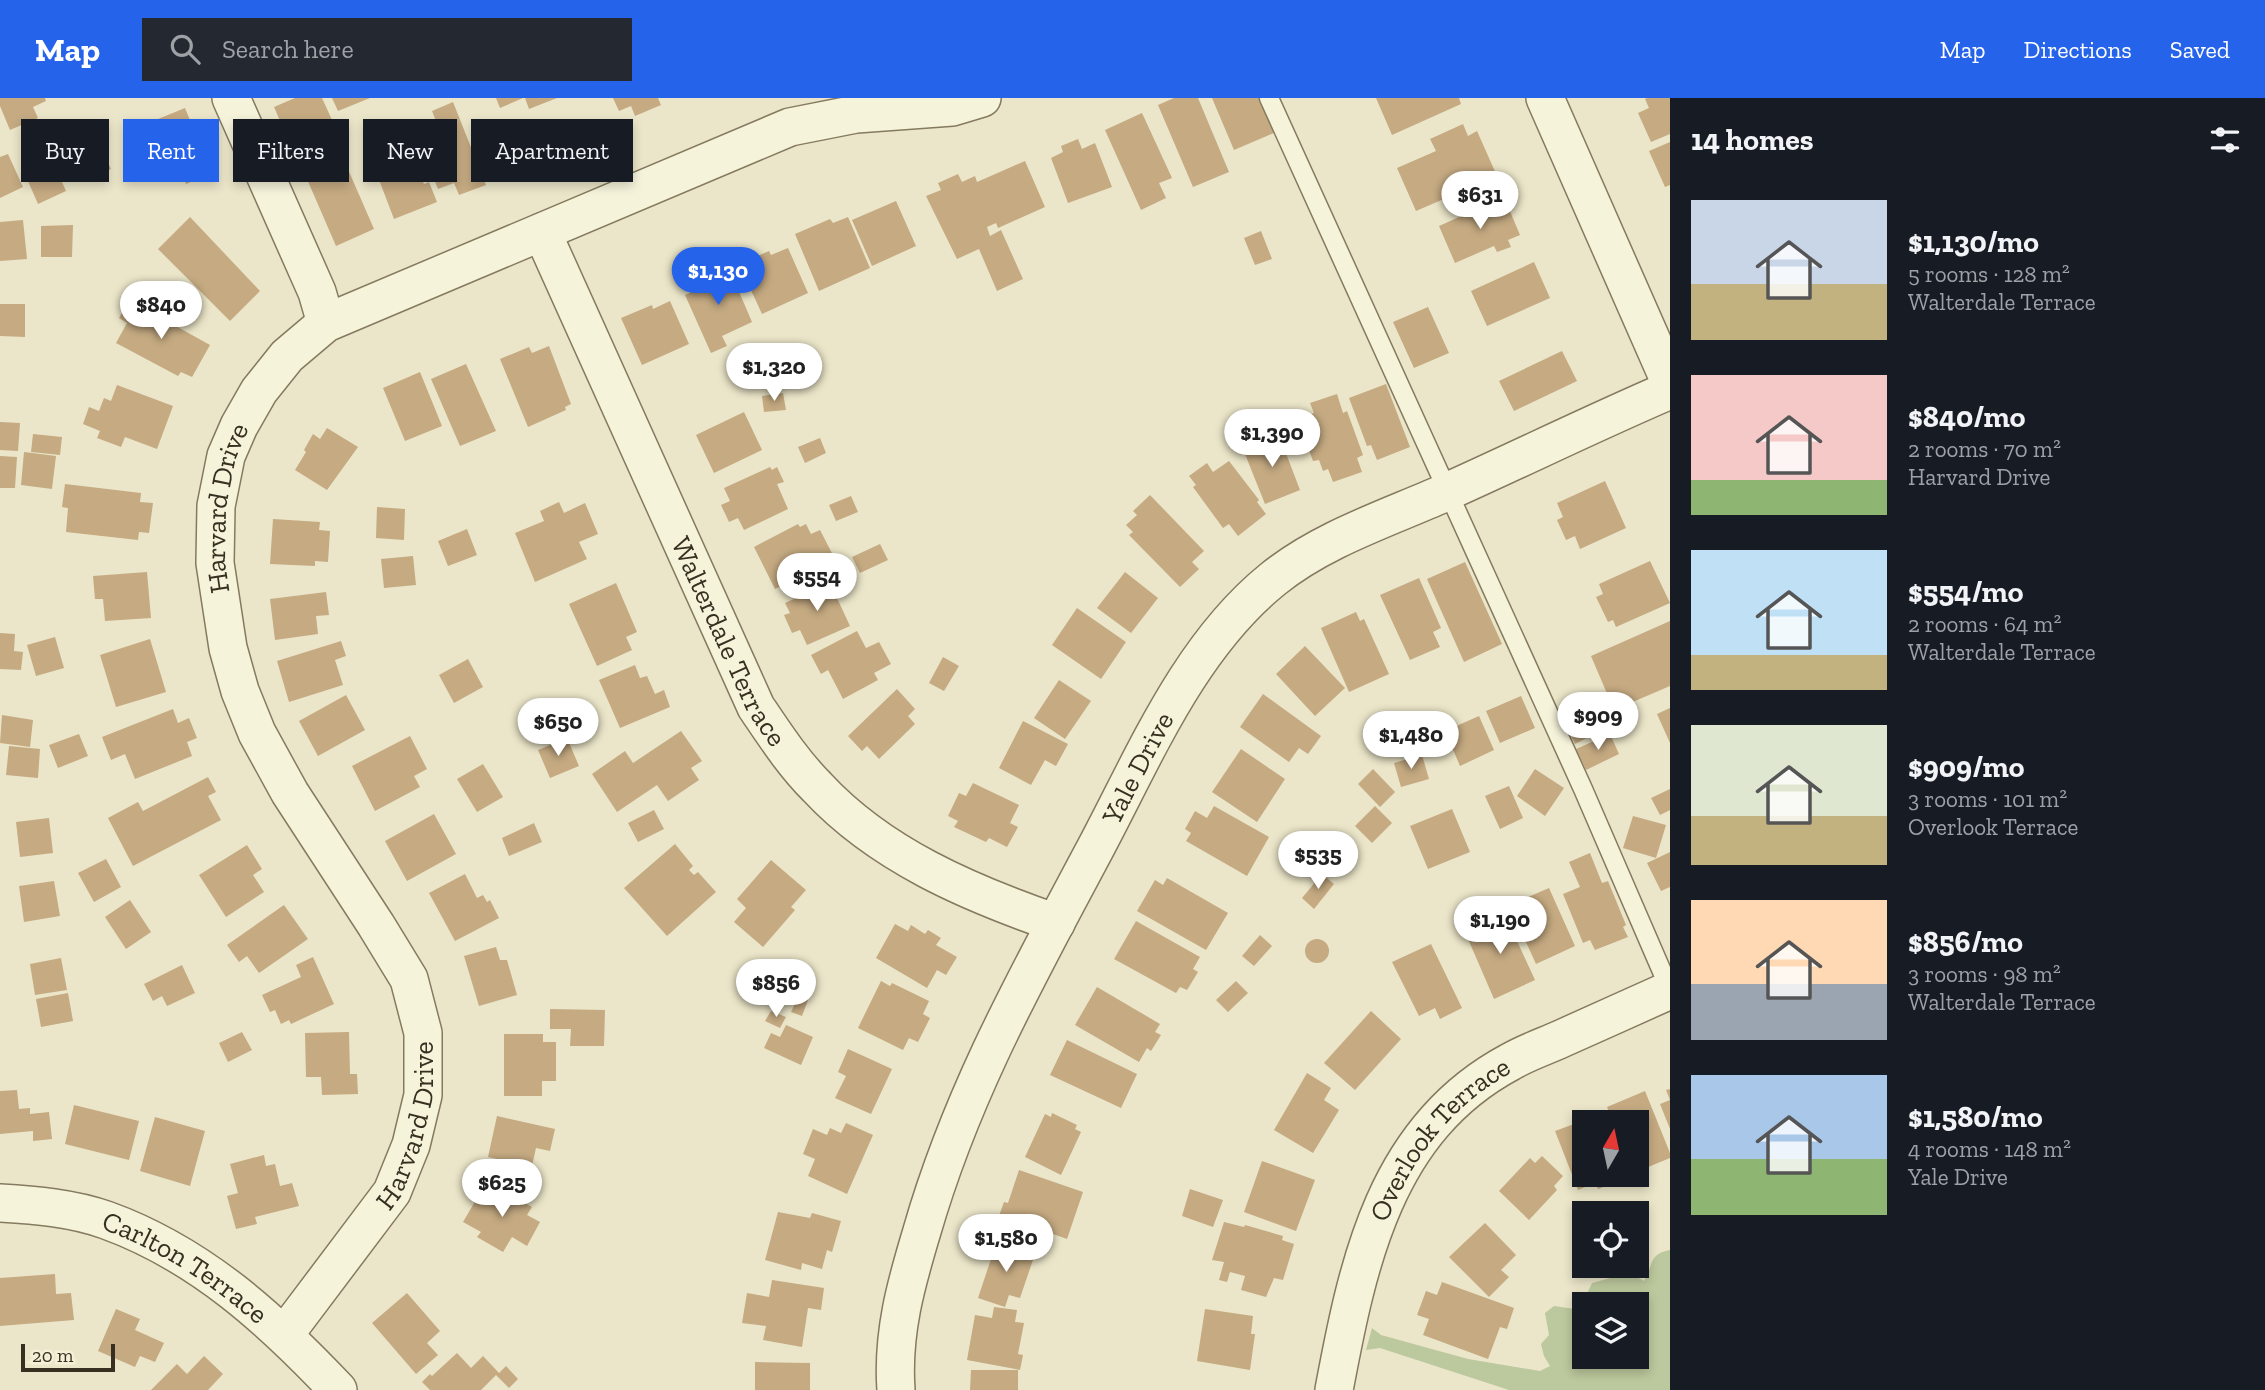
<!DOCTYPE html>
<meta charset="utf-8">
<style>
body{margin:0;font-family:"Zilla Slab",serif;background:#242831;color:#f1f3f6;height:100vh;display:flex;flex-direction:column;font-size:26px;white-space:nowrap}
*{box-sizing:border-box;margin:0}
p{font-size:23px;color:#9ea1a6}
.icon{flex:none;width:38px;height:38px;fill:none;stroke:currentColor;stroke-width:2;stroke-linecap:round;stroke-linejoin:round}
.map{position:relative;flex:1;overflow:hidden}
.drawer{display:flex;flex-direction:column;background:#171b24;width:595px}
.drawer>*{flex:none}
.banner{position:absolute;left:21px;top:21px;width:665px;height:63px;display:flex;gap:14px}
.needle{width:46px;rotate:9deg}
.controls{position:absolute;left:1572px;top:1012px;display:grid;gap:14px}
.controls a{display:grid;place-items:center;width:77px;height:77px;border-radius:0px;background:#171b24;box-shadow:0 4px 10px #0003;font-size:35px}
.scale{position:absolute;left:21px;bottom:18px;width:94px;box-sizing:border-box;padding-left:7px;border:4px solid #373021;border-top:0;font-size:19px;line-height:24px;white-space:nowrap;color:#373021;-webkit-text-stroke:5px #f3f0d7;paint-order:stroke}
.price{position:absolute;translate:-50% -60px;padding:0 16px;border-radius:24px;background:#fff;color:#222;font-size:23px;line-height:46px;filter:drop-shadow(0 2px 4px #0008)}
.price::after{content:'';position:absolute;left:50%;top:42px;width:21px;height:16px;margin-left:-10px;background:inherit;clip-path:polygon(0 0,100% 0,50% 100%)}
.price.active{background:#2563eb;color:#fff}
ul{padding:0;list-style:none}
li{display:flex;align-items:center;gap:21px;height:175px;padding:0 21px}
li span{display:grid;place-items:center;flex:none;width:196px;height:140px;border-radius:0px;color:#555}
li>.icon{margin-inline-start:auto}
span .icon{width:84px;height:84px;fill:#fffc;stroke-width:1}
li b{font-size:30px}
h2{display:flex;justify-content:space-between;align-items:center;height:84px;padding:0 21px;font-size:30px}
.tag{padding:0 24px;border-radius:0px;background:#171b24;box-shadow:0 4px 10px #0003;font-size:24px;line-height:63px}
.tag.active{background:#2563eb;color:#fff}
header{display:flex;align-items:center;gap:42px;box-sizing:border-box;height:98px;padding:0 35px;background:#2563eb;color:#fff}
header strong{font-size:33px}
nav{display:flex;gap:38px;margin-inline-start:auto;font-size:24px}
.search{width:490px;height:63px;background:#242831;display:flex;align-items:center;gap:18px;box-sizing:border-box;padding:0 24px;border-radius:0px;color:#9ea1a6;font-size:26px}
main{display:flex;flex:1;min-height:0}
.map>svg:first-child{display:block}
</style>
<header>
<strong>Map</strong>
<div class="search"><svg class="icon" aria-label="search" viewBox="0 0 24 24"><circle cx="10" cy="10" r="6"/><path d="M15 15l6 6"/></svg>Search here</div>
<nav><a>Map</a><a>Directions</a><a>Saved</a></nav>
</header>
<main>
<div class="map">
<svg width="1670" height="1292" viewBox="0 0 1670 1292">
<rect width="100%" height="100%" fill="#ebe6c9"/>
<path fill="#bcc89d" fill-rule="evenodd" d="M1670 1152V1292H1509L1380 1250 1366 1252 1372 1230 1381 1237 1468 1261 1540 1273 1550 1268 1544 1258 1541 1246 1549 1237 1545 1215 1554 1208 1575 1211 1583 1204 1592 1185 1614 1179 1623 1171 1644 1183C1654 1167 1648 1156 1670 1152ZM1584 1206H1636V1258H1584Z"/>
<path fill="#c5aa82" d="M0 0H45L46 3 33 9 38 20 10 32 0 8Z
M295 0H322L332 22 288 41 274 9Z
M332 0H370L338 13Z
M496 0H523L500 10Z
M525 0H557L529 11Z
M613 0H658L661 7 635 18 631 8 619 13Z
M1174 0H1198L1229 74 1193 89 1158 7Z
M1212 0H1259L1274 35 1234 52Z
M1376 0H1459L1461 6 1392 37Z
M1647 0H1670V36L1651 44 1638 15 1649 10 1645 1Z
M453 4 486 87 459 97 454 85 438 91 414 31 436 23 432 13Z
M185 10 195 34 168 45 158 21Z
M1142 15 1172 80 1159 85 1166 100 1141 112 1105 32Z
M1463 26 1468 38 1477 33 1497 78 1416 113 1397 70 1436 53 1430 41Z
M394 35 401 52 409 49 424 86 429 84 437 104 394 121 365 45Z
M96 39 111 71 89 82 74 50Z
M1078 41 1082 51 1095 45 1112 89 1068 105 1051 60 1063 54 1061 48Z
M202 43 215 74 186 86 173 54Z
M1670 44V87L1665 89 1649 53Z
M337 46 374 131 336 148 297 58 309 52 312 57Z
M8 56 23 89 0 100V59Z
M52 62 66 93 38 106 24 74Z
M1025 63 1045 109 998 130 996 125 987 129 990 138 1001 132 1023 181 997 193 979 151 957 161 926 98 941 92 938 85 958 76 962 84 975 78 977 84Z
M1504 99 1520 137 1508 142 1511 149 1497 154 1494 148 1455 165 1439 128Z
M896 103 916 148 872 168 852 122Z
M190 119 260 193 230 223 158 151Z
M848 119 870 170 819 193 795 136 830 121 833 125Z
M23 122 27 161 0 163V124Z
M73 127 72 159H41V128Z
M1261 133 1272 161 1255 167 1244 140Z
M788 150 808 195 762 216 739 166 769 153 771 157Z
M1534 164 1550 200 1487 228 1471 193Z
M718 167 722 178 731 175 752 224 722 238 727 248 711 255 685 197 703 189 697 176Z
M129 202 210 247 192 279 181 274 178 278 116 245 127 225 119 220Z
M670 203 689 246 642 267 621 220 652 207 653 211Z
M0 206H25V239L0 238Z
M1428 209 1449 255 1414 270 1393 224Z
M549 248 571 306 565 309 566 312 528 329 500 261 529 249 532 255Z
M1562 253 1577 283 1514 313 1499 283Z
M466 266 496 333 460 348 431 281Z
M420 274 442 328 405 343 383 290Z
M1386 286 1410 349 1377 362 1371 347 1367 348 1349 300Z
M117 287 173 308 157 351 125 339 121 349 97 340 100 333 83 326 89 309 99 313 104 300 111 303Z
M783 295 786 312 764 314 762 298Z
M1337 296 1343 315 1347 313 1363 357 1357 360 1362 374 1333 384 1328 371 1323 373 1319 362 1313 363 1299 324 1300 320 1314 315 1310 305Z
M744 314 762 352 714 375 696 337Z
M0 324 20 325 18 353 0 352Z
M327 330 358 349 327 392 295 372 306 354 304 352 313 336 320 341Z
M33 336 62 339 60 357 31 354Z
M1279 337 1300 392 1265 406 1243 351Z
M820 340 826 355 805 365 798 349Z
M24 354 56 358 52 391 21 387Z
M0 358 17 359 15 390H0Z
M1229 363 1259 402 1257 404 1266 416 1238 438 1229 426 1223 430 1193 389 1196 387 1189 378 1207 365 1213 374Z
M770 369 772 372 777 369 784 384 777 386 788 411 744 432 738 420 729 424 721 407 730 403 724 390Z
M1605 383 1626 430 1580 451 1575 438 1566 442 1557 422 1563 419 1557 405Z
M65 386 141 395 140 404 153 405 149 435 139 434 138 442 66 434 68 410 62 409Z
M1150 397 1204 453 1192 464 1199 471 1180 489 1129 437 1133 434 1126 427 1137 417 1133 413Z
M851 398 858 414 836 423 829 407Z
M559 404 564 415 585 405 598 436 579 444 587 461 535 484 515 435 544 423 540 413Z
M377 409 405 411 404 442 376 440Z
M273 421 320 424 319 432 330 433 328 464 315 463V468L270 466Z
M798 426 800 429 806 426 811 436 820 432 835 461 775 491 754 449Z
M467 431 477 457 448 468 438 443Z
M880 446 888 462 860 475 852 459Z
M413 458 416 487 384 490 381 461Z
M1650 463 1670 505 1616 529 1613 522 1608 524 1596 499 1603 496 1599 486Z
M1465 464 1502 546 1464 564 1427 481Z
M147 474 151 520 105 523 103 501H95L93 478Z
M1125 474 1158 500 1131 535 1097 510Z
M1419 480 1441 530 1433 534 1440 549 1410 562 1380 497Z
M836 482 844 498 837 500 850 528 807 547 800 532 792 535 784 517 790 515 785 505Z
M616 485 637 534 626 539 632 552 597 568 569 506Z
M326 494 329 517 316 518 318 536 275 542 270 501Z
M1077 510 1126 544 1101 581 1052 547Z
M1356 514 1360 523 1364 521 1389 576 1349 594 1321 530Z
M1670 523V588L1614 612 1591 558Z
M857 533 866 550 879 544 891 566 874 575 878 582 843 601 828 572 821 576 811 557Z
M0 535 15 536 14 553 23 554 21 572 0 571Z
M55 539 64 570 36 578 27 547Z
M150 541 166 594 116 609 100 557Z
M341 543 346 558 335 562 343 587 289 604 277 563Z
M1305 548 1345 590 1315 618 1276 576Z
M943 559 959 568 944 593 929 585Z
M468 561 483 589 454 605 439 577Z
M635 567 640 580 647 578 655 596 664 592 670 609 620 630 599 582Z
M1059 582 1091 603 1065 641 1034 620Z
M897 591 915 611 908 618 915 626 879 661 867 648 862 653 848 638Z
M1263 596 1321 638 1308 656 1299 650 1289 664 1240 629Z
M346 597 365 632 318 658 299 623Z
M1521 598 1535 630 1500 645 1486 613Z
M1588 601 1603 632 1575 646 1560 615Z
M1670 610V645L1657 616Z
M173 611 178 625 189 620 197 640 187 644 192 658 135 681 125 656 111 662 102 639Z
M2 617 33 622 30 649 0 645Z
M1479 618 1494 652 1460 668 1445 633Z
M1023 623 1068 646 1056 668 1045 662 1031 687 999 670Z
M681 633 702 663 691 670 699 682 668 703 657 687 617 714 592 676 625 653 633 665Z
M79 636 88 658 58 670 49 647Z
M1610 636 1619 656 1586 672 1576 651Z
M410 638 427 671 414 678 420 689 375 713 352 668Z
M567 640 579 668 550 680 538 652Z
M9 648 40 651 38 680 6 677Z
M1241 651 1285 681 1257 724 1212 694Z
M1422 657 1429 681 1401 689 1394 665Z
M483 666 503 699 477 714 457 681Z
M1373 671 1395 694 1380 709 1358 686Z
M1535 671 1564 690 1545 718 1517 698Z
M208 679 216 694 208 698 221 722 133 768 108 720 138 704 143 713Z
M973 685 1019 707 1010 725 1018 729 1007 749 989 740 986 744 954 729 958 723 948 718 959 695 966 698Z
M1509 688 1523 720 1500 731 1485 698Z
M1670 691V712L1660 717 1651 700Z
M1214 708 1269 739 1247 778 1186 743 1191 735 1185 731 1195 713 1207 720Z
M1375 708 1392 725 1372 745 1355 728Z
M1452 711 1470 754 1428 771 1410 728Z
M654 712 664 731 638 744 628 725Z
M434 716 456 756 407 783 385 743Z
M1633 718 1666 727 1656 760 1623 750Z
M49 720 53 755 20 759 16 724Z
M534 725 542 744 509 758 502 740Z
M675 746 693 768 689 772 694 777 698 774 716 794 667 838 624 790Z
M247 747 262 771 253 777 264 794 226 819 199 777Z
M1670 754V789L1661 793 1647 765Z
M1590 755 1602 785 1608 783 1626 827 1623 829 1628 839 1595 852 1590 842 1583 845 1563 796 1580 789 1569 764Z
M106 761 121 789 94 804 78 775Z
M771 762 806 792 791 809 795 812 763 849 734 824 746 810 737 801Z
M465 776 477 800 483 797 487 804 490 802 499 820 455 843 429 795Z
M1322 776 1334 786 1314 811 1302 800Z
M1167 780 1228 815 1206 852 1137 813 1155 782 1163 787Z
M54 783 60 818 24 824 19 788Z
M1549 790 1575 848 1536 866 1509 807Z
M130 802 151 834 126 851 105 819Z
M284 807 308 841 259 875 247 858 239 864 227 847Z
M1503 813 1535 882 1494 901 1468 841 1477 837 1473 826Z
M1136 823 1200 859 1193 871 1198 874 1187 892 1180 889 1176 895 1114 861Z
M895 826 908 833 911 827 925 836 928 832 941 840 936 847 957 859 946 877 937 872 927 890 876 860Z
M1260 837 1272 848 1254 868 1242 858Z
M1305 853a12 12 0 1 1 24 0a12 12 0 1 1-24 0Z
M1431 846 1462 910 1440 921 1435 910 1419 918 1392 864Z
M496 849 500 862H507L517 897 479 908 464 858Z
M313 859 334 906 291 926 289 922 281 926 275 912 270 914 262 897 301 879 296 867Z
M61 860 67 892 35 897 30 866Z
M182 867 195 895 167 908 162 898 153 903 144 886Z
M754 869 766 881 748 899 737 887Z
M881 883 890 888 892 885 929 903 923 916 930 920 918 944 909 940 903 952 858 930Z
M1236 883 1248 895 1228 914 1216 902Z
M1097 889 1160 926 1155 934 1161 937 1151 953 1147 950 1139 964 1075 927Z
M68 895 73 923 41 929 36 901Z
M799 897 808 902 802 918 791 914Z
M550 911 605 912 604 948H570L571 931H550Z
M771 913 786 919 780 930 765 923Z
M1371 913 1401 941 1355 992 1324 965Z
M786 927 813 939 801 967 764 950 771 935 780 939Z
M242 934 252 952 228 964 219 945Z
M349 934 350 976H357L358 996 322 997 321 979H306L305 935Z
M504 936H543V944H556V983H542V998H504Z
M1067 942 1137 976 1121 1010 1050 977Z
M848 951 892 971 871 1016 835 1000 846 978 838 974Z
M1307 975 1331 990 1324 1002 1339 1012 1313 1055 1274 1032Z
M1670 991V1031L1660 1006 1670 1002 1666 992Z
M17 992 19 1011 30 1010V1016L49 1014 52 1041 33 1043V1033L0 1036V993Z
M1645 993 1670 1055V1060L1636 1074V1024H1613L1607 1009Z
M74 1007 139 1023 129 1062 65 1046Z
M1052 1015 1077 1027 1075 1031 1081 1034 1061 1077 1025 1059 1045 1016 1051 1019Z
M497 1018 555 1031 550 1053 536 1050 532 1068 524 1067 521 1077 495 1072 497 1061 488 1059Z
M155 1019 205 1033 190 1088 140 1073Z
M1593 1019 1595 1024H1584V1076H1614L1617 1084 1598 1091 1595 1085 1578 1092 1555 1033Z
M846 1025 873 1037 847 1096 808 1078 815 1061 803 1056 813 1031 827 1037 830 1030 841 1035Z
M264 1057 266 1068 275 1066 280 1088 292 1085 299 1108 255 1119 257 1126 236 1131 227 1098 238 1095 230 1066Z
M1542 1058 1563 1078 1554 1088 1557 1092 1529 1122 1499 1093 1530 1060 1535 1065Z
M1262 1063 1315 1082 1296 1133 1244 1114Z
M1019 1072 1083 1094 1067 1141 1031 1128 1027 1137 996 1126 1004 1104 1008 1105Z
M493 1087 532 1109 527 1117 540 1124 527 1148 512 1139 503 1154 477 1139 481 1134 463 1124 477 1100 484 1104Z
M1190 1091 1223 1102 1213 1129 1182 1118Z
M778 1114 810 1120 812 1115 841 1123 832 1154 827 1152 822 1171 802 1165 801 1172 765 1162Z
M1224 1124 1244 1129 1245 1127 1283 1138 1282 1142 1294 1146 1283 1182 1274 1180 1266 1199 1241 1192 1245 1178 1230 1174 1227 1184 1219 1182 1224 1164 1212 1162Z
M1485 1125 1516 1157 1501 1172 1509 1179 1489 1199 1449 1159Z
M997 1143 1035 1156 1020 1200 1009 1197 1005 1209 978 1200Z
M55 1176 56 1196 71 1195 74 1222 0 1228V1180Z
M772 1182 824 1190 821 1212 808 1210 802 1249 763 1242 766 1228 742 1225 747 1195 769 1199Z
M1442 1184 1514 1210 1507 1231 1500 1229 1488 1261 1423 1237 1429 1221 1417 1217 1426 1193 1437 1197Z
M407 1195 440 1233 427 1245 438 1257 416 1276 372 1225Z
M994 1209 1017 1212 1015 1224 1024 1225 1018 1256 1023 1257 1020 1272 967 1262 975 1217 992 1220Z
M116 1211 140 1221 135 1232 164 1245 155 1264 140 1258 135 1269 98 1253Z
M1205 1211 1253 1218 1251 1236H1255L1250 1272 1197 1263Z
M457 1255 471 1270 483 1258 499 1275 506 1268 518 1281 509 1290 496 1277 481 1292H430L422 1284 430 1276 432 1278Z
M204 1258 223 1276 208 1292H151L177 1266 187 1276Z
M755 1264 810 1265V1292H755Z
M971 1272H1018V1292H970Z"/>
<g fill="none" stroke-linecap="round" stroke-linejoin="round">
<g stroke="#857a5f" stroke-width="21">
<path id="service" d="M1269 0 1583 691 1670 892"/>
</g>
<g stroke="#857a5f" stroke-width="40">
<g id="minor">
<path d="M231 0 317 194 326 225"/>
<path d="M1545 0 1670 284"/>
<path id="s1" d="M542 134 756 609C775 637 793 665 817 689 880 757 969 795 1056 825"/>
<path id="s2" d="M0 1105C35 1107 72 1110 106 1122 200 1156 271 1221 338 1292"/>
<path id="s3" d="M285 1236 392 1094 411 1047 423 997V935L409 881 376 827 290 695 257 635 240 593 228 550 215 465 216 408 226 358 239 328 259 293 287 258 326 225 790 29 856 16 952 9 982 0"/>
<path id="s4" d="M896 1292C892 1235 906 1186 922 1133 962 994 1028 877 1095 751 1145 657 1189 549 1273 481 1321 442 1385 421 1442 396 1518 362 1593 325 1670 292"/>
<path id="s5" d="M1334 1292C1358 1164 1385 1031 1510 964 1527 954 1546 948 1563 940 1599 924 1634 908 1670 892"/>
</g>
</g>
<use href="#service" stroke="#f6f3db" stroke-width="18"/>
<use href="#minor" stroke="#f6f3db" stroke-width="37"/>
</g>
<g text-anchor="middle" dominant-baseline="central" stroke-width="5" stroke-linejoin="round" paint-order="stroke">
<g font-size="28" fill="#373021" stroke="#f3f0d7">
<text stroke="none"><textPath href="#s3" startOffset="919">Harvard Drive</textPath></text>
<text stroke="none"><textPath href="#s1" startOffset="450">Walterdale Terrace</textPath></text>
<text stroke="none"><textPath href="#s4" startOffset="674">Yale Drive</textPath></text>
<text stroke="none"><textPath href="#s3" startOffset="247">Harvard Drive</textPath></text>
<text stroke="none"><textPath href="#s5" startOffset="280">Overlook Terrace</textPath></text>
<text stroke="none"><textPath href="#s2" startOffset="200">Carlton Terrace</textPath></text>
</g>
</g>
</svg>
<div class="controls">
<a><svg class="needle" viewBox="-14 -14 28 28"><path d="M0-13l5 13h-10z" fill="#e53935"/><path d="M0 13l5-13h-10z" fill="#9ea1a6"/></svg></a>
<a><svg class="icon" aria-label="locate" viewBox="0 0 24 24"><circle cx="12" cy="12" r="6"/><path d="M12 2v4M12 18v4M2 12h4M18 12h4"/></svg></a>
<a><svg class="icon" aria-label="layers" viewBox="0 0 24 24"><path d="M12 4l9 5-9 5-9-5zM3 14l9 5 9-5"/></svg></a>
</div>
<div class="scale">20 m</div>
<b class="price" style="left:1480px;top:133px">$631</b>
<b class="price active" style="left:718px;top:209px">$1,130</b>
<b class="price" style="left:161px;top:243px">$840</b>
<b class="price" style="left:774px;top:305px">$1,320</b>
<b class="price" style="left:1272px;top:371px">$1,390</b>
<b class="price" style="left:817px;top:515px">$554</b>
<b class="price" style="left:1598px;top:654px">$909</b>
<b class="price" style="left:558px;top:660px">$650</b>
<b class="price" style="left:1411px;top:673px">$1,480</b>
<b class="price" style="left:1318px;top:793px">$535</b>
<b class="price" style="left:1500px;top:858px">$1,190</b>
<b class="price" style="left:776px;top:921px">$856</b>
<b class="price" style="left:502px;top:1121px">$625</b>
<b class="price" style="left:1006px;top:1176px">$1,580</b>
<div class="banner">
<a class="tag">Buy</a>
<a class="tag active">Rent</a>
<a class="tag">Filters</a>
<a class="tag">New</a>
<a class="tag">Apartment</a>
</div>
</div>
<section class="drawer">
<h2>14 homes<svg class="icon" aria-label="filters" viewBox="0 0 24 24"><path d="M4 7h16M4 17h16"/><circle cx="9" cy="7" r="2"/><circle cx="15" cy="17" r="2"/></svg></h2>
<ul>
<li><span style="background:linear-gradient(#c9d6e8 60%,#c2b280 0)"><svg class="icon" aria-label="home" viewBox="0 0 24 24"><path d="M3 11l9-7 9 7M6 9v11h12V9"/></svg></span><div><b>$1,130/mo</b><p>5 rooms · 128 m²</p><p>Walterdale Terrace</p></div></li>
<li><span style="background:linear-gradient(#f6c9c9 75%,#8fb573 0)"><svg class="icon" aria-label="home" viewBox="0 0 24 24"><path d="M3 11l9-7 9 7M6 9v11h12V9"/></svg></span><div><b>$840/mo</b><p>2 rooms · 70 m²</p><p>Harvard Drive</p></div></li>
<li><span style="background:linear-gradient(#bfe0f5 75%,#c2b280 0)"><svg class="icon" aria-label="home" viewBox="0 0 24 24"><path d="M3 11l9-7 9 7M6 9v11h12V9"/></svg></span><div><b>$554/mo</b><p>2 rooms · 64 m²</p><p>Walterdale Terrace</p></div></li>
<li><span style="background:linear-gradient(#dfe7d0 65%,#c2b280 0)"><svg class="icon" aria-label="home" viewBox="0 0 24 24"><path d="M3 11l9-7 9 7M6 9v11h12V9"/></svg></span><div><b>$909/mo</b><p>3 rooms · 101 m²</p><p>Overlook Terrace</p></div></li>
<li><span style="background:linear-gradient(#ffd9b3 60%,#9aa5b1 0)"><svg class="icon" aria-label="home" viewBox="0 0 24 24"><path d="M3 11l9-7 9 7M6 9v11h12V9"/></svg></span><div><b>$856/mo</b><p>3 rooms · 98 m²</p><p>Walterdale Terrace</p></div></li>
<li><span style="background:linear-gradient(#a9c7e8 60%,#8fb573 0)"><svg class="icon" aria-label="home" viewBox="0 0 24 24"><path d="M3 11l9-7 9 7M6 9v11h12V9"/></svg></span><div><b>$1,580/mo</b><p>4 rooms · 148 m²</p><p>Yale Drive</p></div></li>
</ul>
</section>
</main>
